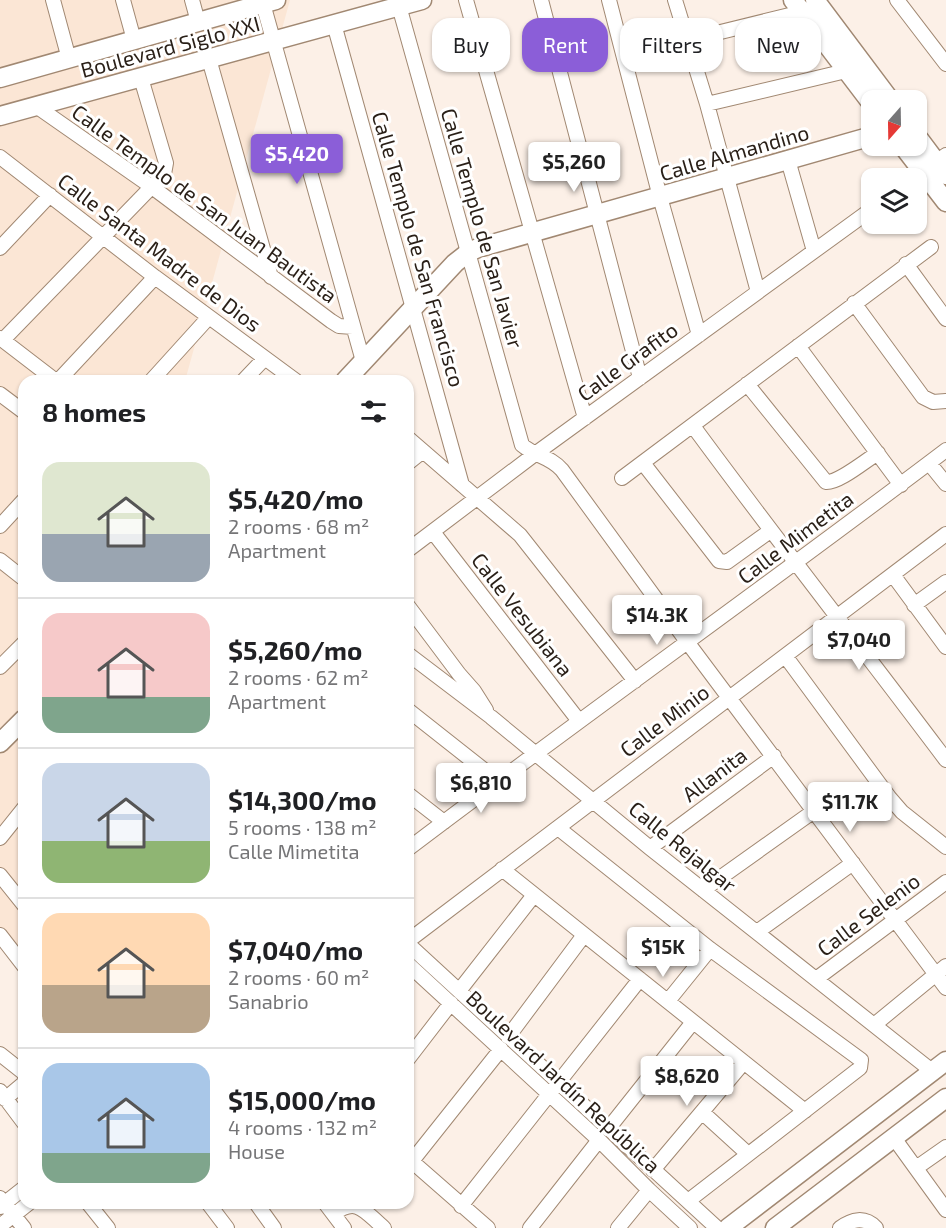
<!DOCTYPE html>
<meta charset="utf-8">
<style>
body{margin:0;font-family:"Exo 2",sans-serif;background:#f2f2f2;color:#202124;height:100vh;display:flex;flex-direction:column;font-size:22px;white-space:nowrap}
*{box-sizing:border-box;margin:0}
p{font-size:20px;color:#757577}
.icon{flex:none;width:33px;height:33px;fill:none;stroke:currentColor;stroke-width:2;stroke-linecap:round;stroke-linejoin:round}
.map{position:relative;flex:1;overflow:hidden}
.panel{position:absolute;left:18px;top:375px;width:396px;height:834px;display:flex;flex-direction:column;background:#fff;border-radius:18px;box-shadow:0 2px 4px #0004}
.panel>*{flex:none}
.hud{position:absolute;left:432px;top:18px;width:423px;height:54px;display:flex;gap:12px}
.needle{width:39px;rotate:200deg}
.fabs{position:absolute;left:861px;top:90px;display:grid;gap:12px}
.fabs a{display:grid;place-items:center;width:66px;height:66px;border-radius:12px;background:#fff;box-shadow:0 2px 4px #0004;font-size:30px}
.price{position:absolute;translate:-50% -51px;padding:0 14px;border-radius:6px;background:#fff;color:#222;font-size:20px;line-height:39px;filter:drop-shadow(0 2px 3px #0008)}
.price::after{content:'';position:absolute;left:50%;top:36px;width:18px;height:14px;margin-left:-9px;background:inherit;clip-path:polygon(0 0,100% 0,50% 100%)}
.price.on{background:#8b5ed8;color:#fff}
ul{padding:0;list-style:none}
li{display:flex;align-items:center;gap:18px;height:150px;padding:0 24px}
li+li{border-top:2px solid #e0e0e0}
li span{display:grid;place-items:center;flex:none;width:168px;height:120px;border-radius:18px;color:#555}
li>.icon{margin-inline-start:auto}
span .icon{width:72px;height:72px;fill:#fffc;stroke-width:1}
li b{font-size:26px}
h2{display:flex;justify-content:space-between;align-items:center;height:72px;padding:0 24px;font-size:26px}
.tag{padding:0 21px;border-radius:18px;background:#fff;box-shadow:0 2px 4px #0004;font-size:21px;line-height:54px}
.tag.on{background:#8b5ed8;color:#fff}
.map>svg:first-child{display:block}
</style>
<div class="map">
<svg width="946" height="1228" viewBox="0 0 946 1228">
<rect width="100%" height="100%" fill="#fcf0e7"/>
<path fill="#fbe6d5" d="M0 0H290L185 381H24V966L0 929Z"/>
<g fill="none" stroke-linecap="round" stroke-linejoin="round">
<g stroke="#a18872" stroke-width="16">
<path id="street" d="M53 0 69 59
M123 0 134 40
M192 0 198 22
M262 0 363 361
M466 0 585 418
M541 0 640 378
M609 0 660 197 699 335
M675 0 707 104 758 292
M897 0 946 64
M399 6 522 445C536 457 550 456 562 470L688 643 946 988
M334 24 462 485
M688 40 802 12
M209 59 271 277
M707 104 846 71
M36 106 152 187 331 321 339 326 353 327
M0 157 155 277 296 381
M788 160 814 251
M913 178 946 155
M0 248 50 195
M906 264 946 319
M854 303 923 397 933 402 946 401
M0 338 56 381
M3 340 164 174 166 163 141 78
M798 346 901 485
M58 381 155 277
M151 381 209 317
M243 381 265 358
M747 384 826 482C839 483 866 460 878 453
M0 394 24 412
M693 426C776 539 862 648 946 760
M408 438 520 535 635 681
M408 463 423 451
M643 463 719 561 727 562 770 531
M929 463 946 484
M622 478 931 247
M0 526 24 500
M433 532 579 721
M408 550 535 454 872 209
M0 560 24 579
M893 575 946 647
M914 605 946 582
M408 606 459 674 474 691 486 710
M408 654 491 717 650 848 932 1071
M786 657 889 797 902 812 946 847
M0 667 24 643
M408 710 498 781
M408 794 444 822
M558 828 710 949 861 1060 860 1068 688 1201
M0 838 24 808
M650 848 774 756
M408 849C586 714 768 585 946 450
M502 869 805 1111
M0 875 24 905
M703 890 814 811
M757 932 853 863
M0 935 24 966
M408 941 946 534
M408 944 717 1228
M408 964 599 1140 649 1190 690 1228
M816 979 946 882
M459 991 534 895
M668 1001 710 949
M874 1025 946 966
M508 1037 584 935
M0 1054 24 1073
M408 1059 451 1003
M0 1091 24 1123
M5 1099 24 1083
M703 1113 748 1154
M608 1129 693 1022
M894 1138 946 1210
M408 1158 488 1228
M412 1161 501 1049
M916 1168 946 1147
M653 1170 744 1062
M0 1198 24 1228
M88 1203 108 1228
M208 1203 227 1228
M256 1203 274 1228
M325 1203 344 1228
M461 1206 640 979
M0 1207 24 1188
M334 1214C357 1196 365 1212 384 1228
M0 1226 29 1203
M530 1228 599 1140
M618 1228 649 1190
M840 1228C852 1219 865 1216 876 1228"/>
</g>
<g stroke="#a18872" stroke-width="21">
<path id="secondary" d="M793 0 872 104
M815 0 890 100
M0 78 276 0
M0 116 422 0
M916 135 946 175
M903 146 946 202
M345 381 455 263 469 252 478 248 872 136
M0 743 24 719
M728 1228 946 1061
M775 1228 946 1098"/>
</g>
<use href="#street" stroke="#fff" stroke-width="14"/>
<use href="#secondary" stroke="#fff" stroke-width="18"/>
</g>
<g text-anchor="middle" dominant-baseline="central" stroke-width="6" stroke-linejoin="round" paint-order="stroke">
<g font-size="21" fill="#291f17" stroke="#fff">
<text transform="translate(170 46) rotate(-15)">Boulevard Siglo XXI</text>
<text transform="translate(734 152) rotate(-16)">Calle Almandino</text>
<text transform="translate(205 203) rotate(36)">Calle Templo de San Juan Bautista</text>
<text transform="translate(483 228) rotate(74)">Calle Templo de San Javier</text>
<text transform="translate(419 249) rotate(74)">Calle Templo de San Francisco</text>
<text transform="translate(160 252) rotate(37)">Calle Santa Madre de Dios</text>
<text transform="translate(627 361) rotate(-36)">Calle Grafito</text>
<text transform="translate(795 537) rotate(-37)">Calle Mimetita</text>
<text transform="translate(523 614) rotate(52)">Calle Vesubiana</text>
<text transform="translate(664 720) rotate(-37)">Calle Minio</text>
<text transform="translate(714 774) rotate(-37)">Allanita</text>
<text transform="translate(683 846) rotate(39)">Calle Rejalgar</text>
<text transform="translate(868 914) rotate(-37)">Calle Selenio</text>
<text transform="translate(564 1081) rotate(43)">Boulevard Jardín República</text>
</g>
</g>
</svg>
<div class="fabs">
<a><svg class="needle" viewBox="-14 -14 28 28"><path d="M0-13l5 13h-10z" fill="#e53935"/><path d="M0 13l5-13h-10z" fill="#757577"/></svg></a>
<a><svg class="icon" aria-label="layers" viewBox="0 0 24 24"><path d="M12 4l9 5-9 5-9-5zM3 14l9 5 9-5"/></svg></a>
</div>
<b class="price on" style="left:297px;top:185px">$5,420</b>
<b class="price" style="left:574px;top:193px">$5,260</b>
<b class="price" style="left:657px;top:646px">$14.3K</b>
<b class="price" style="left:859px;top:671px">$7,040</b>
<b class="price" style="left:481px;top:814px">$6,810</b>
<b class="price" style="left:850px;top:833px">$11.7K</b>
<b class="price" style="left:663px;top:978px">$15K</b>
<b class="price" style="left:687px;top:1107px">$8,620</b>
<div class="hud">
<a class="tag">Buy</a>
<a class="tag on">Rent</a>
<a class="tag">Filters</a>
<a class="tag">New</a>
</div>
<section class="panel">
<h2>8 homes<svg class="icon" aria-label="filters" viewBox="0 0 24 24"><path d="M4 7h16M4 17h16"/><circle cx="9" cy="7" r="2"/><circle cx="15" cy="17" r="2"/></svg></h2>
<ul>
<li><span style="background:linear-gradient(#dfe7d0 60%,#9aa5b1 0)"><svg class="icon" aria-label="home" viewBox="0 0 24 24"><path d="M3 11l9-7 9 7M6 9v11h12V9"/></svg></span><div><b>$5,420/mo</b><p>2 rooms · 68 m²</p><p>Apartment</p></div></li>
<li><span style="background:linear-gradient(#f6c9c9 70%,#7fa58c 0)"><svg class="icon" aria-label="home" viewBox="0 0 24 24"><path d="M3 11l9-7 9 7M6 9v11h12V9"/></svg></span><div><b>$5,260/mo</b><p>2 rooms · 62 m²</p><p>Apartment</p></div></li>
<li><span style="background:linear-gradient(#c9d6e8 65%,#8fb573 0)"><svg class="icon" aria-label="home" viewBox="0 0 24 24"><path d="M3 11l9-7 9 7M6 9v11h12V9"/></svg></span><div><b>$14,300/mo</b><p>5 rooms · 138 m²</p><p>Calle Mimetita</p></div></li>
<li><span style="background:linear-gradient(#ffd9b3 60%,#b9a48a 0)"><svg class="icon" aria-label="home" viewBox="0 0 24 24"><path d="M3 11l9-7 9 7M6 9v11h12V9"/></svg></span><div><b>$7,040/mo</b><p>2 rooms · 60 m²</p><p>Sanabrio</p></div></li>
<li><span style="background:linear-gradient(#a9c7e8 75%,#7fa58c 0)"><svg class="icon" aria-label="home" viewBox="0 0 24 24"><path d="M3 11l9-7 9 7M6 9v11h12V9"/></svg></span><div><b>$15,000/mo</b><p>4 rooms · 132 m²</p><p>House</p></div></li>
</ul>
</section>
</div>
